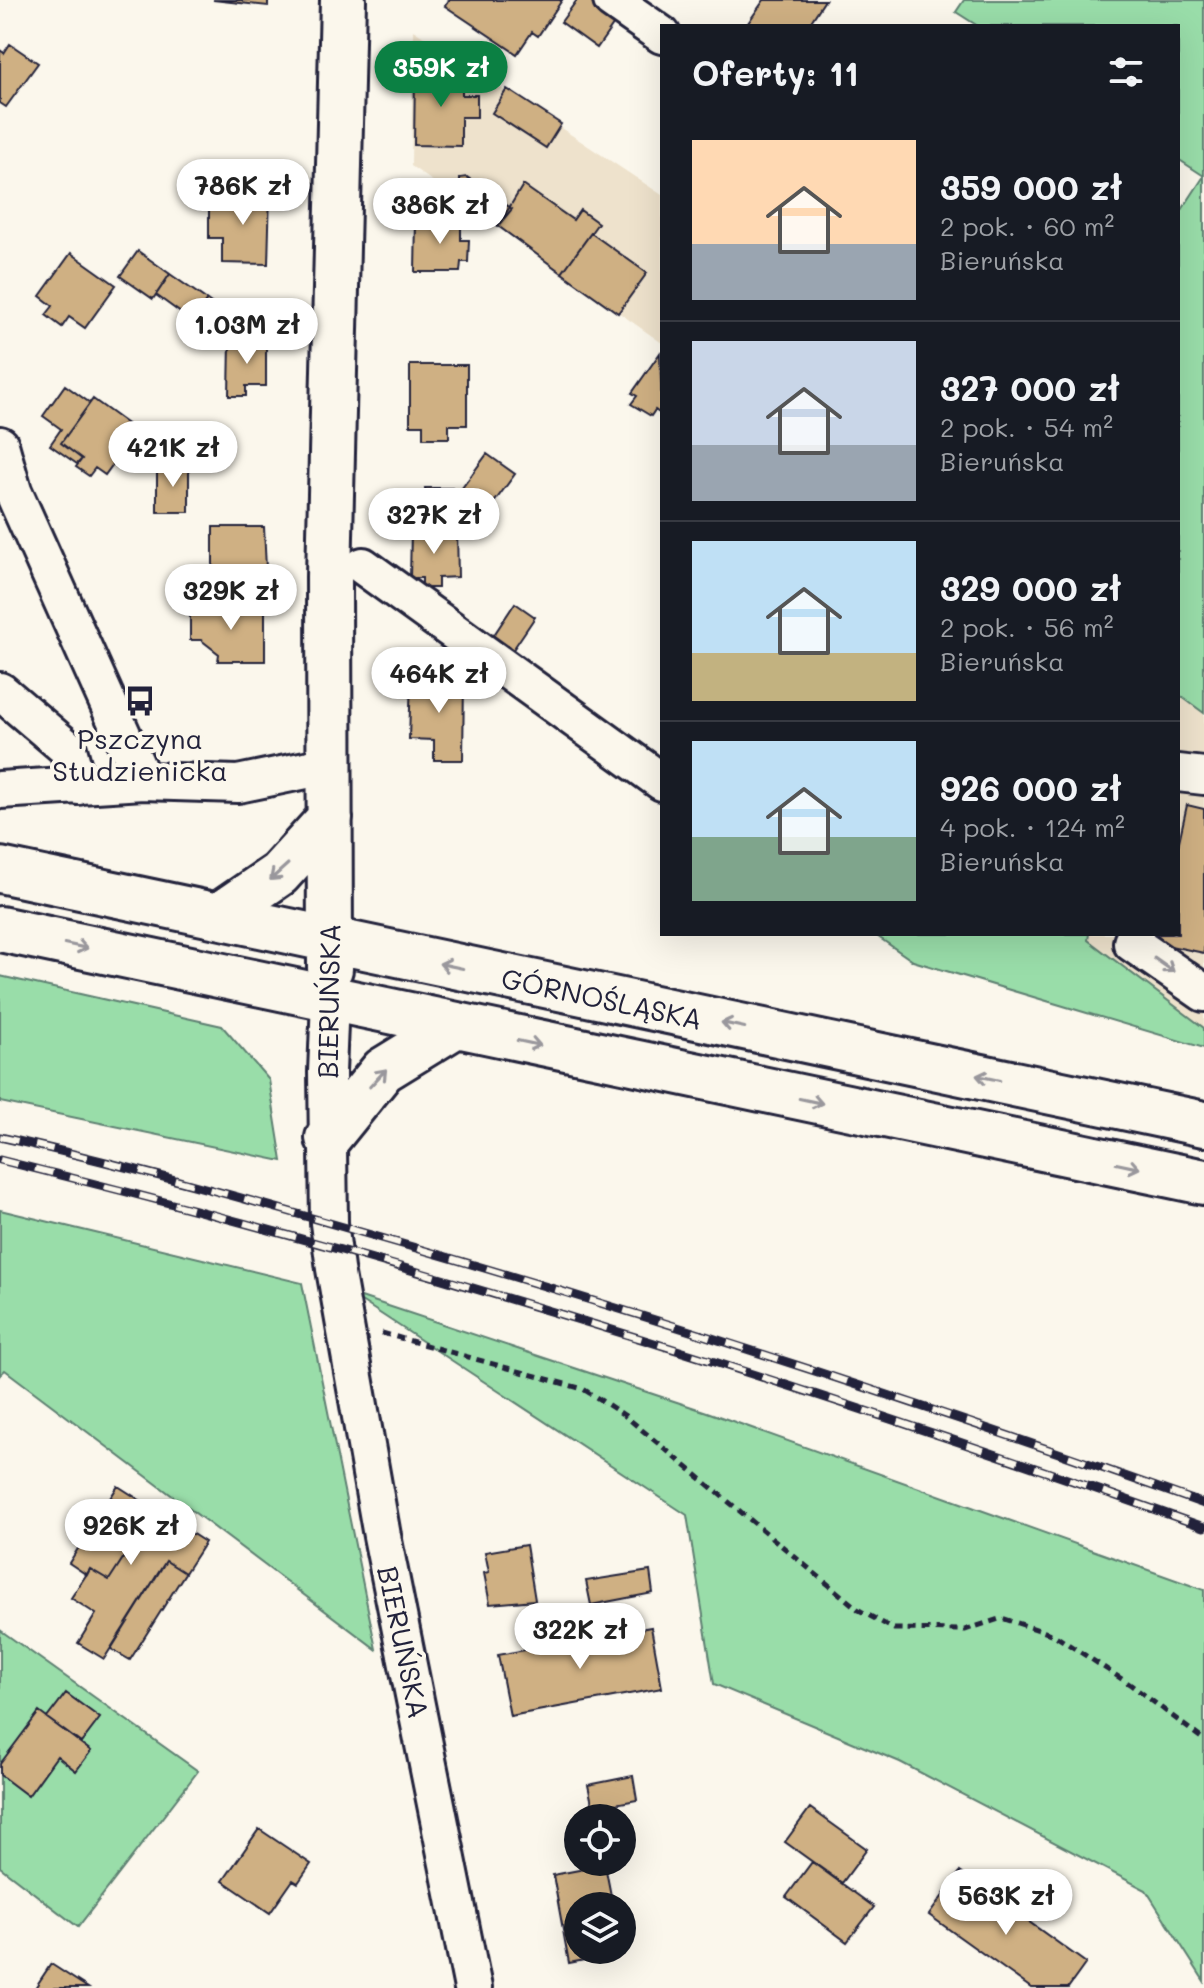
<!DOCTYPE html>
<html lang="pl">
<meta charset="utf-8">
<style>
body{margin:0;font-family:Mali,sans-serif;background:#20242c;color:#f1f3f6;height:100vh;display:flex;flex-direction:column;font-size:30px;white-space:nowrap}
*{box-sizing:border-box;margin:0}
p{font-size:26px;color:#9ea1a6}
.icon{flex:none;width:44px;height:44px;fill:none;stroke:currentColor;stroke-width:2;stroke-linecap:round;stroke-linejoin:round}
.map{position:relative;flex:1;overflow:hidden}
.sheet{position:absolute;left:660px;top:24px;width:520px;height:912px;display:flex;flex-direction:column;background:#171b24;border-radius:0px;box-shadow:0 8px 32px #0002}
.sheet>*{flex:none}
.tools{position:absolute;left:564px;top:1804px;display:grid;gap:16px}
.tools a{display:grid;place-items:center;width:72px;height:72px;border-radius:50%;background:#171b24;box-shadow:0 8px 32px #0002;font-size:40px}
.price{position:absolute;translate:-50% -68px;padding:0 18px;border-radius:28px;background:#fff;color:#222;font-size:26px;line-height:52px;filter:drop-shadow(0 2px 4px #0008)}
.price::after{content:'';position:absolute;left:50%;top:48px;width:24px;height:18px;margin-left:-12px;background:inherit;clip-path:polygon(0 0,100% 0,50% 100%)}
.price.current{background:#0b8043;color:#fff}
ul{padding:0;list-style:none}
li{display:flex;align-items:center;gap:24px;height:200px;padding:0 32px}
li+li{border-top:2px solid #363941}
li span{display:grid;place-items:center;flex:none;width:224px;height:160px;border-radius:0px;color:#555}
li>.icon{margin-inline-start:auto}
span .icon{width:96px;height:96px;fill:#fffc;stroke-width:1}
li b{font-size:34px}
h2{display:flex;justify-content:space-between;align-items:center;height:96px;padding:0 32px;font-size:34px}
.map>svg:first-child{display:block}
</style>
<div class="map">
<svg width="1204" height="1988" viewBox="0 0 1204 1988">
<rect width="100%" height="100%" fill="#fbf7ec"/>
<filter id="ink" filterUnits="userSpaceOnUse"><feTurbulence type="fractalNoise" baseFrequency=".0125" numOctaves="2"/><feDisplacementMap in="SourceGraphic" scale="16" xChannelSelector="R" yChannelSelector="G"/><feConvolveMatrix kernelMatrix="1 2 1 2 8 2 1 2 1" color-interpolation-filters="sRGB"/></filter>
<g filter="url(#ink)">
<path fill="#eee2cc" d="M413 30 662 195V343L411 166Z
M1178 694 1204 713V1028L1088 940 1089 934H1178Z"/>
<path fill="#99dda9" stroke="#5e8072" stroke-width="2" d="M964 0H1204V176L1178 159V26H978L956 12Z
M1204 176V713L1178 694V216Z
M874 934H1089L1088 940 1204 1028V1048L913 961Z
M0 976 222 1026 269 1080 282 1161 0 1102Z
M0 1210 302 1283 376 1649 5 1370 0 1375Z
M349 1293 707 1412 1204 1590V1981L1146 1890 900 1762 714 1684 687 1515Z
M0 1630 198 1771 78 1927 0 1867Z"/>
<path fill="#cfb083" stroke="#22223b" stroke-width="2" d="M213 0H268V6Z
M449 0H562L538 36 532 32 517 54 445 6Z
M577 0H593L618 18 597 48 561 22Z
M764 0H825L808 26H752L748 23Z
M10 44 38 63 6 107 0 103V50L4 53Z
M415 73 462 74V95H477V117H461V146L414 145Z
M507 89 561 124 546 148 492 113Z
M467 177 512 209 498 226 460 199V178Z
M523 185 573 220 580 210 598 223 562 273 498 226Z
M224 192H270L268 264 222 263V238H209V210H223Z
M416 220H461V240H469L468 262H461L460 272H415Z
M591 233 647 273 618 313 562 273Z
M138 251 170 274 153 299 120 276Z
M71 253 116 285 85 328 69 317 62 327 46 315 53 306 40 296Z
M170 274 207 300 192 321 156 295Z
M207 300 233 319 230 341 200 340 192 321Z
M230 341H266V386H246V396H229Z
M660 353 662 415 655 410 651 416 631 404 637 396 632 393Z
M410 365H467V425H449V438H423V425H410Z
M65 385 90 403 61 443 82 459 77 464 50 445 61 429 43 416Z
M93 399 137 431 105 475 95 468 89 476 76 467 82 459 61 443Z
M487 454 515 474 490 508 462 488Z
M157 466 189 467V512H157Z
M425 488H452V501H457V530L411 531 410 502 426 501Z
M213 527H264L267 590 224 589 225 578H213Z
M457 530 458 577 438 578V588H422V578H410L411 531Z
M515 603 535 617 506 660 486 647Z
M190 607H265V661H218L219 654 201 640H190Z
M411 678 464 679 463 760H434V740L409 739Z
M1187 805 1204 809V953L1156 943 1158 934H1178V846Z
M118 1486 205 1542 185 1573 166 1561 104 1659 78 1643 96 1614 71 1598 90 1569 109 1580 133 1543 96 1520Z
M96 1520 133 1543 109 1580 90 1569 87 1575 69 1563Z
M526 1545 535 1600 490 1604 484 1573 489 1572 485 1552Z
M166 1561 185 1573 130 1660 111 1649Z
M650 1571 653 1593 591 1605 586 1581Z
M651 1627 662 1688 510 1716 498 1655Z
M66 1693 100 1718 81 1743 47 1718Z
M39 1712 91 1751 76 1771 57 1756 28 1796 0 1775V1764Z
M633 1776 637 1800 593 1808 588 1785Z
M810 1808 867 1849 842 1883 785 1842Z
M259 1829 311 1864 298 1883 293 1880 270 1913 223 1881Z
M812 1862 874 1907 847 1942 786 1897Z
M605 1865 613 1906H578V1950H621V1953L569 1963 553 1875Z
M960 1872 1086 1963 1068 1988H1031L929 1915Z
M51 1964 88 1988H35Z"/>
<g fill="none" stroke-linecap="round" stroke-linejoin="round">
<g stroke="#22223b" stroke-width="42">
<path id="minor" d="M612 0 662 35
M0 445 13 491 143 781
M363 566 662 782
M0 691 68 749 78 786
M1178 773 1204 776
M0 790 143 781 238 784 330 765
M1135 934 1132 943 1204 993
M330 1000 327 1072 329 1223 335 1269 382 1536 473 1988"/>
</g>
<g stroke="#22223b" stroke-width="50">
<path id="major" d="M0 870 1204 1124
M218 916 279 874 330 818
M0 929 1204 1182
M330 969 329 577 343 0
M328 1138 383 1070 453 1027"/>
</g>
<path stroke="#22223b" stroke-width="5" stroke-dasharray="8 6" stroke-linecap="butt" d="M382 1333 583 1389 624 1415 859 1610 894 1629 965 1630 1002 1618 1054 1635 1131 1685 1204 1740"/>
<use href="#minor" stroke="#fbf7ec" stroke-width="36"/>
<use href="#major" stroke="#fbf7ec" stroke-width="44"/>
<g stroke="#22223b" stroke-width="9">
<path id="rail" d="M0 1137C140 1168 278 1208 416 1248 682 1325 943 1411 1204 1504
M0 1160C408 1260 808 1386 1204 1527"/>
</g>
<use href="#rail" stroke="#fbf7ec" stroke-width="6" stroke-dasharray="18" stroke-linecap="butt"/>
</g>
<defs><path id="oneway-shaft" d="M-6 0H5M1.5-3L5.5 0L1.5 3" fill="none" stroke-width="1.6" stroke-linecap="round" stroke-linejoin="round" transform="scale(2)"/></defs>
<g stroke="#99979c">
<use href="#oneway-shaft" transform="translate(279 872) rotate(138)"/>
<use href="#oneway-shaft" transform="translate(76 946) rotate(12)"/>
<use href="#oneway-shaft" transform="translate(1164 965) rotate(35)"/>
<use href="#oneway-shaft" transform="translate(451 966) rotate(-168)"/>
<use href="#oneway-shaft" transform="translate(733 1025) rotate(-168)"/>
<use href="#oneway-shaft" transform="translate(529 1043) rotate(12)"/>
<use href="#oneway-shaft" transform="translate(378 1078) rotate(-47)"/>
<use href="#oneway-shaft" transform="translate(988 1078) rotate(-168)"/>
<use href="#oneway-shaft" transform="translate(811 1101) rotate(12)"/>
<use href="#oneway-shaft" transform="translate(1128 1166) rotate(12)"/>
</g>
</g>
<defs>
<g id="bus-bare" transform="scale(2.4)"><path d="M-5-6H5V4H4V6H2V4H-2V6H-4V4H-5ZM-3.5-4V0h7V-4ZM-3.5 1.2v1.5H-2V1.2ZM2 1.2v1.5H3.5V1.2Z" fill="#22223b" stroke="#fbf7ec" stroke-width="2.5" paint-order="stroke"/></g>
</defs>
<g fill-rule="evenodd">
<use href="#bus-bare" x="140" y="701"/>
</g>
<g text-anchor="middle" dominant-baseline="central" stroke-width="8" stroke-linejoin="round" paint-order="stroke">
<g font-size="28" fill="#22223b" stroke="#fbf7ec">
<text x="140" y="738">Pszczyna<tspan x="140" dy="32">Studzienicka</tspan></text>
</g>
<g font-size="28" fill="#22223b" stroke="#fbf7ec">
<text transform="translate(602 998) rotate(12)">GÓRNOŚLĄSKA</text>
<text transform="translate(328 1001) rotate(-89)">BIERUŃSKA</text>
<text transform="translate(404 1642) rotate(78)">BIERUŃSKA</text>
</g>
</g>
</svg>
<div class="tools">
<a><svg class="icon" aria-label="locate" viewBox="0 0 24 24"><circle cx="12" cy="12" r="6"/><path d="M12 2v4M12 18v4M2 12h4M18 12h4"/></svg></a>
<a><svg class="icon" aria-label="layers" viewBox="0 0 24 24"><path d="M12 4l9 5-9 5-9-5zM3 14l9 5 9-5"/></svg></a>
</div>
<b class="price current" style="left:441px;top:109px">359K zł</b>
<b class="price" style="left:243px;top:227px">786K zł</b>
<b class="price" style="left:440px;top:246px">386K zł</b>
<b class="price" style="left:247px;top:366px">1.03M zł</b>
<b class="price" style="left:173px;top:489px">421K zł</b>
<b class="price" style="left:434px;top:556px">327K zł</b>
<b class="price" style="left:231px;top:632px">329K zł</b>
<b class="price" style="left:439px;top:715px">464K zł</b>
<b class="price" style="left:131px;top:1567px">926K zł</b>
<b class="price" style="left:580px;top:1671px">322K zł</b>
<b class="price" style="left:1006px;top:1937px">563K zł</b>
<section class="sheet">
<h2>Oferty: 11<svg class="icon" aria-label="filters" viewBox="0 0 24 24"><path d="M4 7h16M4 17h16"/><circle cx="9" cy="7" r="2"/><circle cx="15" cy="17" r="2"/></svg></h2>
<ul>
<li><span style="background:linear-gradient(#ffd9b3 65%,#9aa5b1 0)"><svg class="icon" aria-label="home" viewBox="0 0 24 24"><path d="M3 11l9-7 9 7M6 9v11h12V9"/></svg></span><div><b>359 000 zł</b><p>2 pok. · 60 m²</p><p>Bieruńska</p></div></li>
<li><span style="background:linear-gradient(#c9d6e8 65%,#9aa5b1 0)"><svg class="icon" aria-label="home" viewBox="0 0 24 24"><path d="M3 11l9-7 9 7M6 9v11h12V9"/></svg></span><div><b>327 000 zł</b><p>2 pok. · 54 m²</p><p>Bieruńska</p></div></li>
<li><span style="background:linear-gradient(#bfe0f5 70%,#c2b280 0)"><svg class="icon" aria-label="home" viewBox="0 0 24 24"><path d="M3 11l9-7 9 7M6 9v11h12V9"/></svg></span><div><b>329 000 zł</b><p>2 pok. · 56 m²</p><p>Bieruńska</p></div></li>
<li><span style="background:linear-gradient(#bfe0f5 60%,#7fa58c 0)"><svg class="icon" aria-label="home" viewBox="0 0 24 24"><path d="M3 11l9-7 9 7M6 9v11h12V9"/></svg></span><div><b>926 000 zł</b><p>4 pok. · 124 m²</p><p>Bieruńska</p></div></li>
</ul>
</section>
</div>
